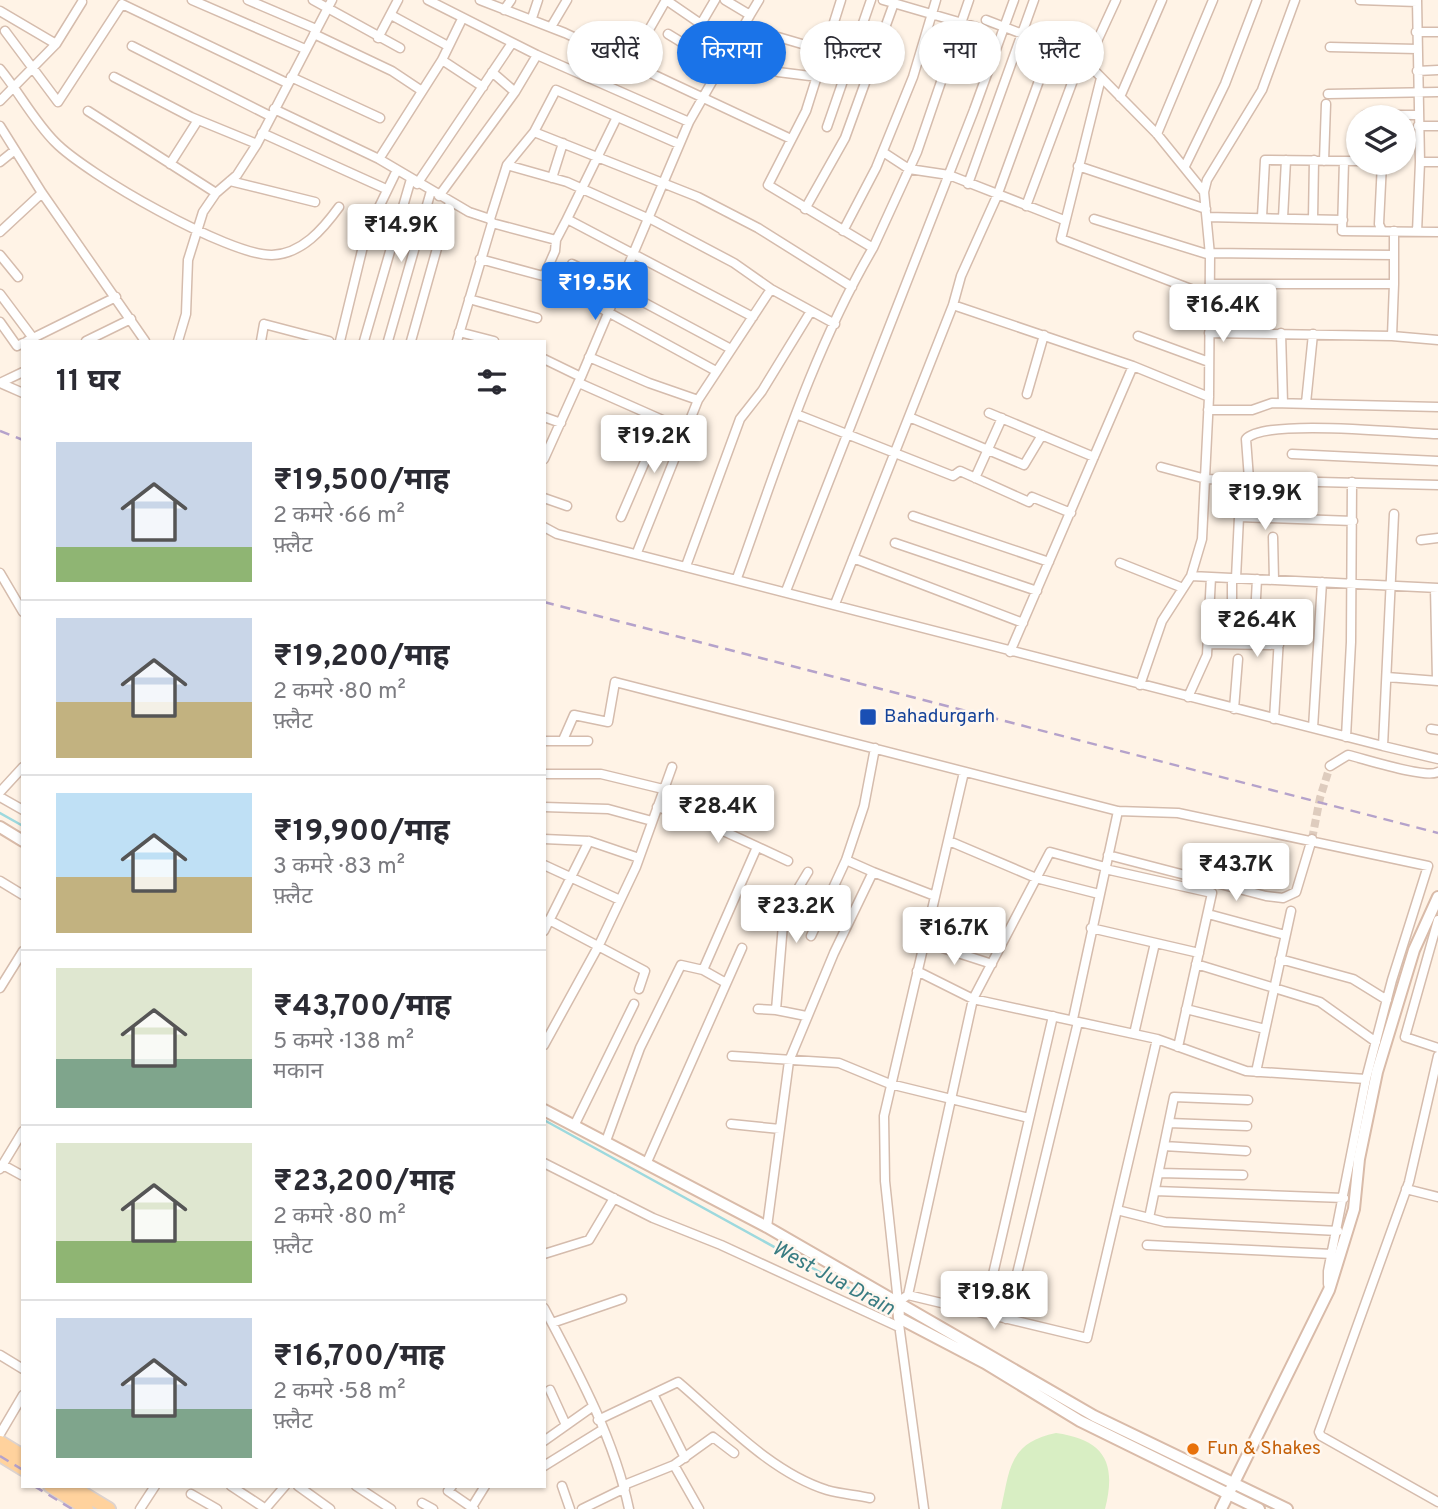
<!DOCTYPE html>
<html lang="hi">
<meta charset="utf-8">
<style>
body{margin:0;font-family:Overpass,"Noto Sans Devanagari",sans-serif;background:#f7f7f7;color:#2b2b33;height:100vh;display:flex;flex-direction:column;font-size:26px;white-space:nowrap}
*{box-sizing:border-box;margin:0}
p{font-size:23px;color:#7c7c81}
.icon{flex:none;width:38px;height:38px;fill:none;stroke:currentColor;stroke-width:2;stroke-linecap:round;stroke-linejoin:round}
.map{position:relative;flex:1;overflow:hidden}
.details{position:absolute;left:21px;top:340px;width:525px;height:1148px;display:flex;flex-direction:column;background:#fff;border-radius:0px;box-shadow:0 2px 5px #0004}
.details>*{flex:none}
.banner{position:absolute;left:567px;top:21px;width:665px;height:63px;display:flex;gap:14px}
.controls{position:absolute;left:1346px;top:105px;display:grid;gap:14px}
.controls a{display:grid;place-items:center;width:70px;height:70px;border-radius:50%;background:#fff;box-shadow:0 2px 5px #0004;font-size:35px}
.price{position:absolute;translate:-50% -60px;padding:0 16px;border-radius:7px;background:#fff;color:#222;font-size:23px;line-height:46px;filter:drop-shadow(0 2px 4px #0008)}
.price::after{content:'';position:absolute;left:50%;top:42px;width:21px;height:16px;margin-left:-10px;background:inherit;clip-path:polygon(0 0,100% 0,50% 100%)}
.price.selected{background:#1a73e8;color:#fff}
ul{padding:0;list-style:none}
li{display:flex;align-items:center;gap:21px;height:175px;padding:0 35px}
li+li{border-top:2px solid #e1e1e2}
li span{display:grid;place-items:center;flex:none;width:196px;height:140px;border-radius:0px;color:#555}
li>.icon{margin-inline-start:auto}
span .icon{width:84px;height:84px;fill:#fffc;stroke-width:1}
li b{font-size:30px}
h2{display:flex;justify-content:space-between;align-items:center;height:84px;padding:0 35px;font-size:30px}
.pill{padding:0 24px;border-radius:32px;background:#fff;box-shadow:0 2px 5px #0004;font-size:24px;line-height:63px}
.pill.selected{background:#1a73e8;color:#fff}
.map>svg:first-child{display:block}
</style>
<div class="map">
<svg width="1438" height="1509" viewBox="0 0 1438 1509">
<rect width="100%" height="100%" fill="#fff3e6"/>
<path fill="#d8eec3" d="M1056 1433C1104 1440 1117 1462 1105 1509H1001C1010 1468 1009 1443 1056 1433Z"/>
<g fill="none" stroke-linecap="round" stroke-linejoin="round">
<path stroke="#9dd9de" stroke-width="2.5" d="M0 813 23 826
M544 1120 894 1313
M1240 1494 1275 1509"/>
<path stroke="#deccbe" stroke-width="8" stroke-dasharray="8 4" stroke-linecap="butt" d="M1312 839 1320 798 1330 766"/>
<g stroke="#d5bcad" stroke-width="11">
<path id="minor" d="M192 0 305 49
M248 0 316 29
M313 0 400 48
M428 0 537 55 689 122
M480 0 565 33 791 139
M666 0 701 24
M883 0 976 27
M1360 0 1417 2
M1417 0 1420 162 1417 232
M504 10 511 0
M0 11 56 44
M391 15 448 46
M750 15 759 0
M532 18 538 0
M986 20 1069 52 1087 63 1157 134 1204 192
M551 27 567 0
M5 31 58 102 122 4 287 83
M1416 32H1438
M314 34 392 71 422 91
M668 34 722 67
M778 37 826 51
M378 38 398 0
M132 46 270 116
M688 46 715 0
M1330 47 1417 49
M731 49 778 72 818 77
M442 60 483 87
M630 63 666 0
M1087 63 1116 0
M0 69C19 92 34 121 55 142 86 174 229 256 272 255 302 254 323 229 339 207
M1417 71 1438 70
M492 72 515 92
M114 77 191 117 257 144
M291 77 380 118
M1101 78 1061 239 1209 296
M1328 94 1438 92
M1120 97 1162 0
M0 101 56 44 82 2
M274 109 379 159 469 212 490 219 492 223 556 240 567 219 753 317
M88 111 216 193
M1365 115H1417
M0 126 42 193 145 341
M1418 126H1438
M827 127 871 0
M534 132 698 197 758 228 852 287
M262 133 386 189
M1157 134 1213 0
M883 152 909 169 949 175 1064 220
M379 159 442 60 462 19
M1324 161 1326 104
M1344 161 1342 231 1438 232
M0 162 15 150
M1420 162H1438
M170 164 198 120
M507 165 567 182 647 218
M1078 166 1206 209
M1185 166 1225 84 1257 0
M552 178 563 143
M230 181 315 202
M417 184 512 43
M968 184 1034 0
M439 196 515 92 537 55
M1026 206 1081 59
M805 209 845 138 894 3
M647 217 734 263 771 289 835 324
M1207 217 1343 220
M1262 217 1265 160 1358 161
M1283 218 1286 160
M490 219 507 165 534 132 556 90 679 144
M567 219 617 117
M1094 219 1210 255
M1313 219 1314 160
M843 231 876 168 913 77 936 0
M1382 231 1379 224 1382 163
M0 232 42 193
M873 248 917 152 969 0
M1210 253 1394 255V231
M0 255 18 277
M480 259 558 280 560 286 716 371
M572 264 618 287
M544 276 555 251 556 240
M1210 284H1394V255
M617 288 731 349
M0 294 33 338
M469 299 537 318
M953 305 1133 366 1209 397
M0 322 17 346 23 343
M459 332 494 341
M1209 333 1392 336 1394 284
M1281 333 1283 403
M1138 336 1209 362
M1392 336 1438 340
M27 341 116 297
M86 341 131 319
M178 341 186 314 188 260 203 212 216 193 237 175 257 144 332 0
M261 341 264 324 329 341
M340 341 366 234 397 170
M364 341 411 179
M388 341 431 191
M411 341 450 202
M457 341 492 223
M589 357 649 383 698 400
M544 359 581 377 689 122 750 15 725 0
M23 372 0 383 23 393
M579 383 685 430
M1027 394 1044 335
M1306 403 1313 334
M1208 410H1252L1272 403 1438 407
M989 413 1094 457
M796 414 953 476 960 471 1029 502 1032 497 1071 513
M544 417 561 423
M909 417 1024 465 1042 435
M1292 454 1438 461
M544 459 580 379
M1161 467 1206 479 1438 485
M975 478 1002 418
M1242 478 1239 517 1353 521
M1249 479 1246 439C1264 418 1404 433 1438 434
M544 498 567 506
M1394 514 1383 746 1438 759
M913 516 1049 562
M621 517 662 422
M544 527 557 534C833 604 1108 677 1383 746
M1273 537 1274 580
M1421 540 1438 538
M895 543 1037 591
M638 550 698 400 771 289
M853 558 1023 623
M1120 563 1183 588
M686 566 740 419 762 391 811 311
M0 573 23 612
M1191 576 1438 588
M737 578C777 467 813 350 873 248L768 185 806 111 841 0
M1236 578 1239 517
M1435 588 1437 680
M786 591 974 110 1014 0
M835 604 953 305 961 276 997 196 1052 45
M1232 627V578
M1254 635 1257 579
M1208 644 1279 645
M1010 652 1133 366
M1387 677 1438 681
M1140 685 1162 621 1191 576 1202 539 1209 397 1210 255 1204 192 1207 180 1262 90 1295 0
M1188 697 1207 655 1211 577
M1234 709 1238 659
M1274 719 1281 606
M1313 728 1322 582
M1431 729 1438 730
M1346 737 1351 642 1352 482
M563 740 574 715 608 722 615 682 1118 811 1178 813 1428 866 1392 980 1366 1079 1328 1271V1284
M544 741H588
M1330 766 1348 755C1365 759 1426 779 1438 772
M964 772 884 1116 885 1181 898 1302 908 1295 1087 1338 1157 1039
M544 774H601L663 789
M0 792 23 767
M0 797 23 810
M544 807 608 809 652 821
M657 807 704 822 788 861
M544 839 589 841 639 858
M949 841 1036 878 1099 894
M1108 855 1266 896 1283 898 1296 892 1312 839
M846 860 873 872
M544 865 620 900
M1105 869 1212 893 1178 1047
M0 881 23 895
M1208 914 1285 935
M549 920 645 971 639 989
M1438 920 1405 1037 1438 1048
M1091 928 1199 953
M544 931 589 841
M811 936 846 860 864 806 875 748
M924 942 992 964
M1280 959 1353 979 1387 1000
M1196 964 1320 1002 1376 1042
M703 970 757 847
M917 971 973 999 1157 1039 1246 1071 1366 1079
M0 988 23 951
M758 1009 776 1010
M1186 1009 1265 1029
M806 1016 776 1010 784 912 808 872
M1073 1019 1118 811
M1134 1034 1155 943
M544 1045 599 945 636 867 672 767
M732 1056 839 1063 890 1084 1029 1118
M1438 1056 1409 1182 1319 1432 1321 1436 1438 1502
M1256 1072 1291 911
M1169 1123 1247 1126
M731 1124 780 1129
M574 1126 634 1004
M606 1141 640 1048 681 965 703 970 726 983
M1164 1146 1246 1151
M647 1162 742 948
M544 1163 653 1218 721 1245 899 1327
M3 1165 23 1176
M0 1169 23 1131
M1159 1173 1243 1175
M1406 1189 1438 1197
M1155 1191 1344 1198
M1117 1210 1165 1222 1338 1231
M1149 1218 1174 1097 1248 1100
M767 1227 789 1061 834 953 873 872 935 896
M1147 1245 1332 1254
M544 1254 589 1240 614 1198
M908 1295 973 999 1050 852 1105 867
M544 1308C578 1372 614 1438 629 1509
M984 1313 1053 1016
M1006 1319 1078 1022
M552 1323 622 1299
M899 1324 924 1509
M0 1355 23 1369
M550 1390 566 1425
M653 1394 685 1458
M598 1420 678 1382C722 1419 770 1472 827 1490 841 1494 856 1495 870 1498
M0 1434 23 1395
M544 1441 592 1407
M674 1465 699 1509
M544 1466 602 1430
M624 1485 674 1465 713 1437 734 1453
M231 1486 266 1509
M298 1486 330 1509
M356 1486 391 1509
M452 1486 448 1491 474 1509
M562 1486 570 1509
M191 1494 217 1509
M422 1503 433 1509
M472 1507 485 1486
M266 1508 285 1486
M140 1509 155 1486
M582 1509 625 1488"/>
</g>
<g stroke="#d9bba9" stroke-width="14">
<path id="secondary" d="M0 827 23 841
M544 1110 767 1227 1094 1416 1287 1509
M898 1302 899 1318 985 1363 1080 1421 1259 1509
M1221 1509 1329 1290 1354 1209 1359 1159 1377 1072 1414 950 1438 897"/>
</g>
<g stroke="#ddd3cf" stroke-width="16">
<path id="primary" d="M0 1442 23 1456
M0 1455 23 1469
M50 1486 87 1509
M71 1486 109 1509"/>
</g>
<use href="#minor" stroke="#fff" stroke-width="8"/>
<use href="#secondary" stroke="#fff" stroke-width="10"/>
<use href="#primary" stroke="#ffd29d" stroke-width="12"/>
<path stroke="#b5a2cb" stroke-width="2.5" stroke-dasharray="10 7" stroke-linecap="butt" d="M0 431 23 440
M544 602 1438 833
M0 1456 23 1470
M34 1486 72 1509"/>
</g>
<rect fill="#1a4fb4" stroke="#fff7ef" stroke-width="2.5" x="859" y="708" width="18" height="18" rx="3.5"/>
<circle fill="#e8710a" stroke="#fff7ef" stroke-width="2.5" cx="1193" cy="1449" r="7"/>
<g text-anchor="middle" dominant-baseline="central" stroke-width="5" stroke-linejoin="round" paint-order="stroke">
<g font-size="19" fill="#164399" stroke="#fff7ef" text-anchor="start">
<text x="884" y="717">Bahadurgarh</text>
</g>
<g font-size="19" fill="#c56008" stroke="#fff7ef" text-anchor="start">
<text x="1207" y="1449">Fun &amp; Shakes</text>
</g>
<g font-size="21" font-style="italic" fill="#397c82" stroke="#fff7ef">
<text transform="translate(833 1279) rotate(28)">West Jua Drain</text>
</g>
</g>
</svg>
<div class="controls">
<a><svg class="icon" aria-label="layers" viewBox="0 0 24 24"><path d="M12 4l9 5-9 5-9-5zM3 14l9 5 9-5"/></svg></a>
</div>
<b class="price" style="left:401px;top:264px">₹14.9K</b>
<b class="price selected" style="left:595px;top:322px">₹19.5K</b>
<b class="price" style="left:1223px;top:344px">₹16.4K</b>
<b class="price" style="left:654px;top:475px">₹19.2K</b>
<b class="price" style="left:1265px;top:532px">₹19.9K</b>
<b class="price" style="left:1257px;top:659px">₹26.4K</b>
<b class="price" style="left:718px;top:845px">₹28.4K</b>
<b class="price" style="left:1236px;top:903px">₹43.7K</b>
<b class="price" style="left:796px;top:945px">₹23.2K</b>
<b class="price" style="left:954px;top:967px">₹16.7K</b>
<b class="price" style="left:994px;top:1331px">₹19.8K</b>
<div class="banner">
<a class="pill">खरीदें</a>
<a class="pill selected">किराया</a>
<a class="pill">फ़िल्टर</a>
<a class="pill">नया</a>
<a class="pill">फ़्लैट</a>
</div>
<section class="details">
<h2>11 घर<svg class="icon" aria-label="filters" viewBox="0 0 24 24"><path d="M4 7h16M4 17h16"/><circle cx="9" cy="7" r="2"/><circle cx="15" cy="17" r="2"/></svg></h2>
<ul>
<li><span style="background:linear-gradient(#c9d6e8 75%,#8fb573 0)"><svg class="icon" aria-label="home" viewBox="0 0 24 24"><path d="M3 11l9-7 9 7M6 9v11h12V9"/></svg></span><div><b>₹19,500/माह</b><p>2 कमरे · 66 m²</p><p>फ़्लैट</p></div></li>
<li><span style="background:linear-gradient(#c9d6e8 60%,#c2b280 0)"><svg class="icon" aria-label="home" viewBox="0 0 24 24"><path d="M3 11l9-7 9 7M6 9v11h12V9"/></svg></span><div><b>₹19,200/माह</b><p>2 कमरे · 80 m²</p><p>फ़्लैट</p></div></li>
<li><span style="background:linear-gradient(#bfe0f5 60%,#c2b280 0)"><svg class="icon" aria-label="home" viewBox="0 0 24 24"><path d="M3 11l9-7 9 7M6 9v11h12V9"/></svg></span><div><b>₹19,900/माह</b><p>3 कमरे · 83 m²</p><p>फ़्लैट</p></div></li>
<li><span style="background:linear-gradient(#dfe7d0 65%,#7fa58c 0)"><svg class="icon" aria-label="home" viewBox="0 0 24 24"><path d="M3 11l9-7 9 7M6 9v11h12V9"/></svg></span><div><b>₹43,700/माह</b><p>5 कमरे · 138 m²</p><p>मकान</p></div></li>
<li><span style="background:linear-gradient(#dfe7d0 70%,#8fb573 0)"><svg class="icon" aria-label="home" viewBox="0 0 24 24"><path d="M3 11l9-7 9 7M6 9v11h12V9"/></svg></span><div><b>₹23,200/माह</b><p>2 कमरे · 80 m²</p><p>फ़्लैट</p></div></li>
<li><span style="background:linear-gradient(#c9d6e8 65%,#7fa58c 0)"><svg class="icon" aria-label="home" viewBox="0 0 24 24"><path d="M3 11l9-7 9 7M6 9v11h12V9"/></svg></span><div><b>₹16,700/माह</b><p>2 कमरे · 58 m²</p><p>फ़्लैट</p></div></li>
</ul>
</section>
</div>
